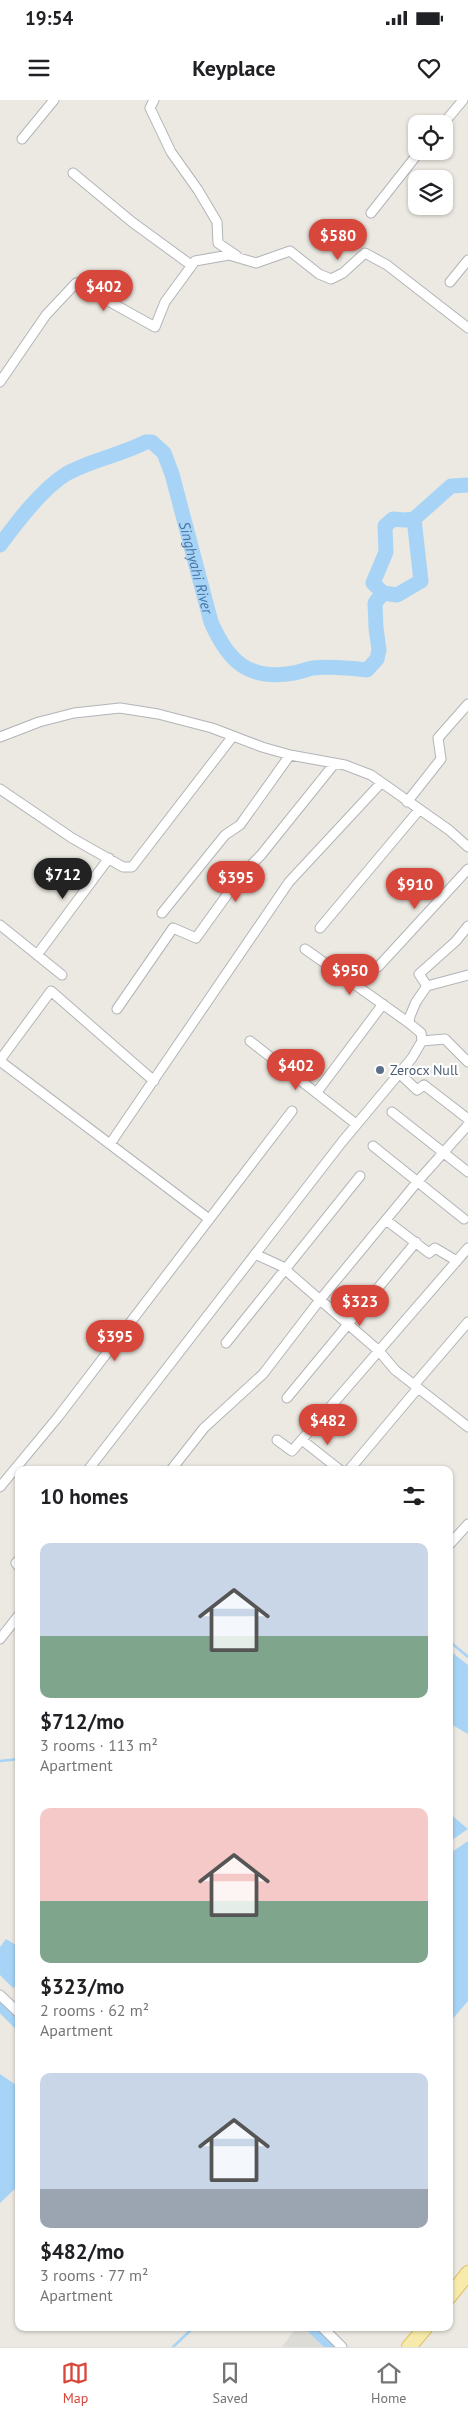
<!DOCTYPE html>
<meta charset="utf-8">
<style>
body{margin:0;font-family:"PT Sans",sans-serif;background:#f6f6f6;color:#202124;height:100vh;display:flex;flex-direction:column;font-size:19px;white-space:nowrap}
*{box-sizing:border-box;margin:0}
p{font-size:16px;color:#757577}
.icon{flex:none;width:28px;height:28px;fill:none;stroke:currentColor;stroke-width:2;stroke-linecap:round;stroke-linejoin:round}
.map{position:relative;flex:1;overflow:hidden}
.sheet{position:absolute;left:15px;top:1366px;width:438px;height:865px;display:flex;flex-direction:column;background:#fff;border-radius:10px;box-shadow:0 1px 4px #0004}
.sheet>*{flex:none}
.tools{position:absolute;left:408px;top:15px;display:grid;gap:10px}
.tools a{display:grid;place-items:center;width:45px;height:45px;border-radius:10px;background:#fff;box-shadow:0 1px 4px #0004;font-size:25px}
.price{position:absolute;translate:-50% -42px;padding:0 11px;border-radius:18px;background:#d8473b;color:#fff;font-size:16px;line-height:32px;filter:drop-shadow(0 1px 2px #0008)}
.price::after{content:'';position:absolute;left:50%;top:30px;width:15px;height:11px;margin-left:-8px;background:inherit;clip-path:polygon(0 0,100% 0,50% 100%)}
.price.on{background:#222;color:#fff}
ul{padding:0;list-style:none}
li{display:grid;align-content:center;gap:10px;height:265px;padding:0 25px}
li span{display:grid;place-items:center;height:155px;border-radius:10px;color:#555}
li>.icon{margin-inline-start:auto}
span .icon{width:90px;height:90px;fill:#fffc;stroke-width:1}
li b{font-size:21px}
h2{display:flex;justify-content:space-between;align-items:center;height:60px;padding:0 25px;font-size:21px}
.status{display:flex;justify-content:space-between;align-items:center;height:35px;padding:0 25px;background:#fff;direction:ltr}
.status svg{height:14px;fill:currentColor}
header{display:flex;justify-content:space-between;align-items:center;height:65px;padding:0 25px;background:#fff;font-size:22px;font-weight:700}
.menu{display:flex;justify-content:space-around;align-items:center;height:70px;border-top:1px solid #e0e0e0;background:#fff;font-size:14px;color:#757577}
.menu a{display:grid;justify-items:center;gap:2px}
.menu .on{color:#d8473b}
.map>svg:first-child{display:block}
</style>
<div class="status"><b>19:54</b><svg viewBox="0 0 49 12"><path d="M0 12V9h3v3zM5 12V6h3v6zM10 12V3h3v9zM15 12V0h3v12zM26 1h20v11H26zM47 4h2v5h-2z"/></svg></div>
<header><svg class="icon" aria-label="menu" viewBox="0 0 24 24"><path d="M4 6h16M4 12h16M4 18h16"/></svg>Keyplace<svg class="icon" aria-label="heart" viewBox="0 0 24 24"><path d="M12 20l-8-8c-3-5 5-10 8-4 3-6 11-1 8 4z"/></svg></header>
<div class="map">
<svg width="468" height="2247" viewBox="0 0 468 2247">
<rect width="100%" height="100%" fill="#ebe9e1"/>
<path fill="#dddbd6" d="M296 2228H305L323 2247H282Z"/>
<path fill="#a7d4f6" d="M449 1550 468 1565V1634L449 1623Z
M449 1713 468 1729 449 1742Z
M468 1741V1901L449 1923V1754Z
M6 1839 19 1847V1883L13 1888 0 1875V1847Z
M0 1974 19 1987V2085L0 2103Z"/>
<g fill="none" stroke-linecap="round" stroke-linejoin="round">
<path stroke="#a7d4f6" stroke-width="2.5" d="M449 1541 468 1557
M0 1661 19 1659
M173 2247 193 2228"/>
<path stroke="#a7d4f6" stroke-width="9" d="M0 1907 19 1926
M311 2228 330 2247"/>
<g stroke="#a7d4f6" stroke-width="15">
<path id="s1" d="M0 445C17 422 42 389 66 374 90 360 121 355 146 342H152L164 353 172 374 211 522C228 561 248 581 294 573 300 572 307 569 313 568 330 566 350 568 367 570L377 559 379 550 376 528 375 503 383 493 397 495 421 481 414 419 451 386 468 385"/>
<path d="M383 493 373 483 386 452 385 426 393 419 404 420 414 419"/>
</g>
<g stroke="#b2b4b8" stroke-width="11">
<path id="minor" d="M154 0 150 8 171 52 198 90 217 122 218 143 237 156
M443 24 463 0
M22 39 54 0
M73 73 132 122 191 165
M371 113 420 51
M450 182 468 160
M0 282 46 215 76 183 155 227 165 202 195 161 229 155 256 163 290 151 319 174 331 179 343 173 365 153 387 165 468 228
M0 637 39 622 74 613 120 608 158 614 212 628 262 647 290 655 345 665 371 675 449 730 468 747
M0 689 72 738 123 767H132L233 636
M407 702 441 659 438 638 468 604
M162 813 225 735 240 725 290 655
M0 825 62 875
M320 828 419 710
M305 849 409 923
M37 855 109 758
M378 867 468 769
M427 886 419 874 456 841 468 826
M117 909 173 828 196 838 242 774 261 755 335 663
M250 941 356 1024
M422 941 445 939 468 962
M0 960 51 891 154 981
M0 961 205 1116
M399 973 417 990 424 985 468 1019
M317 992 383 904
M392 1012 468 1072
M110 1044 289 782 381 683
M373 1046 464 1119
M386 1120 429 1153 435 1148 457 1161
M255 1154 281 1166 379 1251 395 1270 468 1327
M226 1243 360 1076
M414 1285 468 1222
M287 1298 416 1142
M277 1340 292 1351 468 1148
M302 1340 340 1370
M88 1370 342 1042 412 958 422 941 421 933 409 923 410 916 416 902 427 886 468 875
M171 1370 204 1328 263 1274 319 1201 418 1081 468 1025
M349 1370 418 1288
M0 1387 58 1317 292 1011
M449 1445 468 1424
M19 1460 16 1463 19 1467
M0 1539 19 1515
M0 1895 19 1913
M323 2228 342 2247"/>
</g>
<g stroke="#e3bf63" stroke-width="16">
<path id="primary" d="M449 2197 468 2173
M409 2247 425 2228"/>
</g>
<use href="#minor" stroke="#fff" stroke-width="9"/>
<use href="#primary" stroke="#f7eaab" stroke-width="14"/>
</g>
<circle fill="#5c6f8a" stroke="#fff" stroke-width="2" cx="380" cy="970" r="5"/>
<g text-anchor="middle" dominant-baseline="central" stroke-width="4.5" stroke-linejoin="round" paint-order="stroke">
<g font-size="14" fill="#4e5e75" stroke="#fff" text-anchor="start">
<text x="390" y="970">Zerocx Null</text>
</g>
<g font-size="15" font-style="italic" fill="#4676a6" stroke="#fff">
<text stroke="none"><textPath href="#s1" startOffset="325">Singhyahi River</textPath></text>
</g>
</g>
</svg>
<div class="tools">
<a><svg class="icon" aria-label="locate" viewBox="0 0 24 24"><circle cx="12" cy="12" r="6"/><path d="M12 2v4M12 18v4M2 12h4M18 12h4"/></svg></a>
<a><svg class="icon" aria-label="layers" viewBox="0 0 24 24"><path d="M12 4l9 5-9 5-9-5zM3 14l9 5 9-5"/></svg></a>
</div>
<b class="price" style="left:338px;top:161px">$580</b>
<b class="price" style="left:104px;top:212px">$402</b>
<b class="price on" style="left:63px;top:800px">$712</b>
<b class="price" style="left:236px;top:803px">$395</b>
<b class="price" style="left:415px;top:810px">$910</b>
<b class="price" style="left:350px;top:896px">$950</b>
<b class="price" style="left:296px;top:991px">$402</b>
<b class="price" style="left:360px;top:1227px">$323</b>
<b class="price" style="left:115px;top:1262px">$395</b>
<b class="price" style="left:328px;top:1346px">$482</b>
<section class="sheet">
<h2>10 homes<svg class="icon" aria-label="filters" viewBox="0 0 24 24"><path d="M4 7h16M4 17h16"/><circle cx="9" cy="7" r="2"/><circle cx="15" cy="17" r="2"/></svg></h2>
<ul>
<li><span style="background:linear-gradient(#c9d6e8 60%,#7fa58c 0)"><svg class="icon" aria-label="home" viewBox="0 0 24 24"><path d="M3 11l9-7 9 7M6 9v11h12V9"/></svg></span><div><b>$712/mo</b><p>3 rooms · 113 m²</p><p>Apartment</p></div></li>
<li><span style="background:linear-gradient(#f6c9c9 60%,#7fa58c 0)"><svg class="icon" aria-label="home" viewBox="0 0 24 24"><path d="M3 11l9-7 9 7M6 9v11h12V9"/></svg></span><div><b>$323/mo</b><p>2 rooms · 62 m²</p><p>Apartment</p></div></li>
<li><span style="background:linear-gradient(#c9d6e8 75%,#9aa5b1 0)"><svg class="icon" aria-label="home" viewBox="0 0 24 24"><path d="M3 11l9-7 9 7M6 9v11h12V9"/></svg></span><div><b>$482/mo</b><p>3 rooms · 77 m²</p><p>Apartment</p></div></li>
</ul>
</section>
</div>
<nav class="menu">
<a class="on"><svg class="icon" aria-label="map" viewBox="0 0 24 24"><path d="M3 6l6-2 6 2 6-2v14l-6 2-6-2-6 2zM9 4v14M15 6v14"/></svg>Map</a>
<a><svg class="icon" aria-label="saved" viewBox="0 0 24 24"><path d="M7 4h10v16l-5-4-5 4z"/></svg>Saved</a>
<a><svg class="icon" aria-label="home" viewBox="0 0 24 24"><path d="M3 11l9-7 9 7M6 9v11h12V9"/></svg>Home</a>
</nav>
